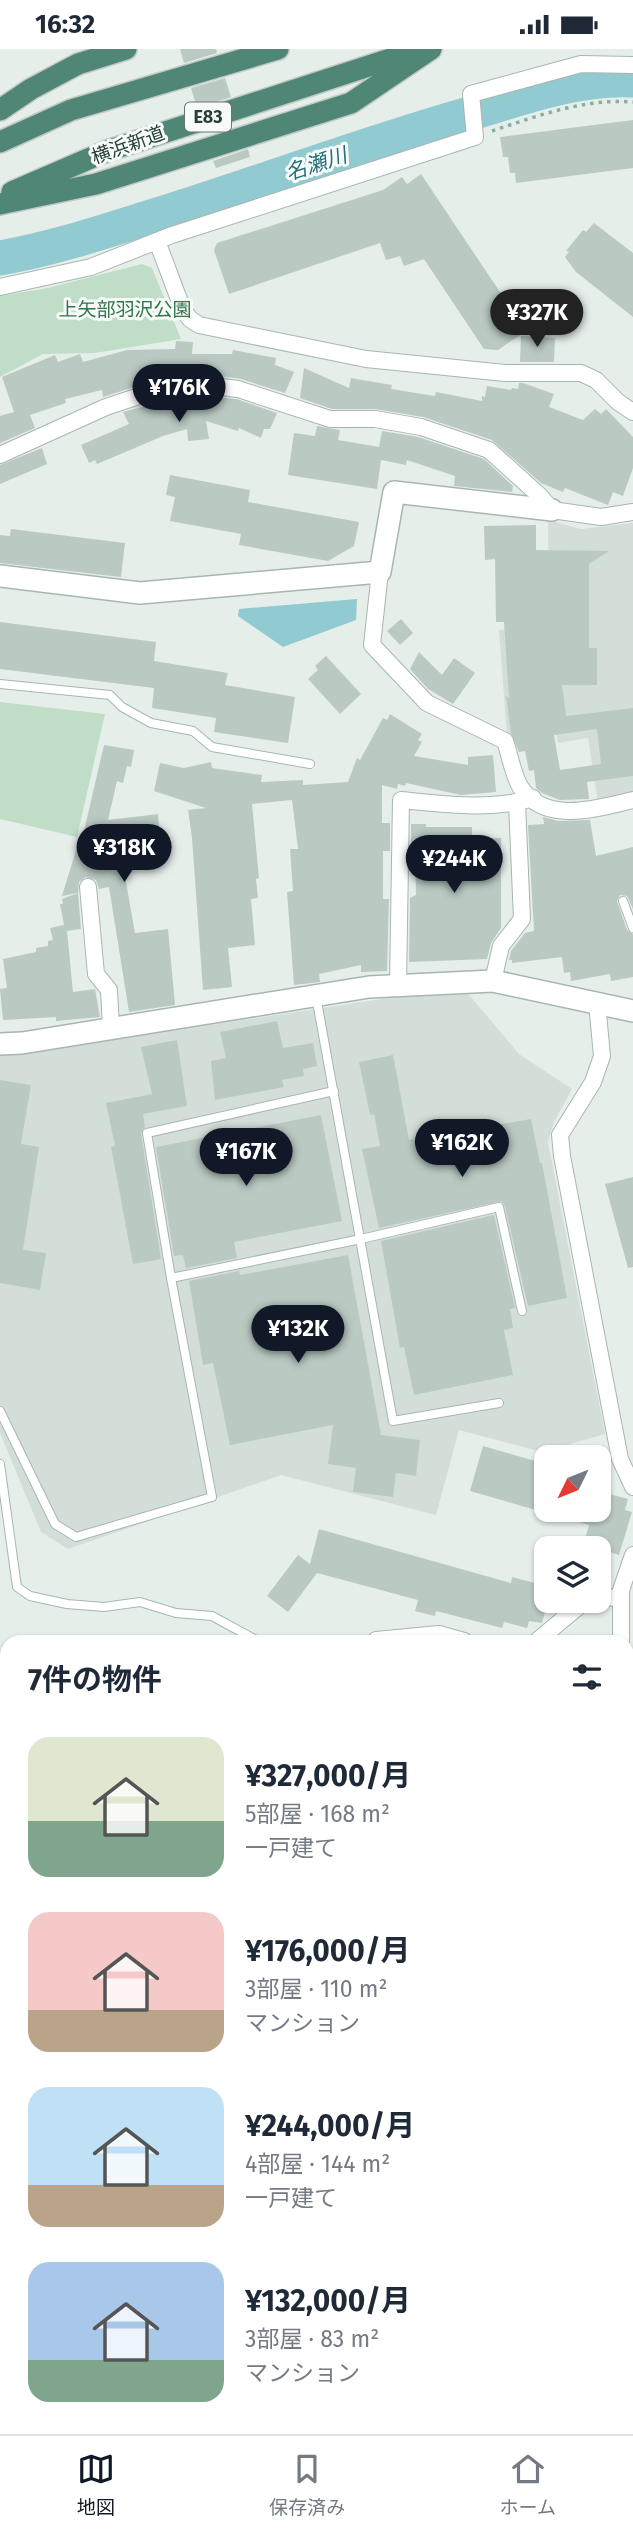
<!DOCTYPE html>
<html lang="ja">
<meta charset="utf-8">
<style>
body{margin:0;font-family:"Fira Sans","Noto Sans JP",sans-serif;background:#f6f6f7;color:#1f2937;height:100vh;display:flex;flex-direction:column;font-size:26px;white-space:nowrap}
*{box-sizing:border-box;margin:0}
p{font-size:23px;color:#747a83}
.icon{flex:none;width:38px;height:38px;fill:none;stroke:currentColor;stroke-width:2;stroke-linecap:round;stroke-linejoin:round}
.map{position:relative;flex:1;overflow:hidden}
.drawer{position:absolute;left:0px;top:1586px;width:634px;height:800px;display:flex;flex-direction:column;background:#fff;border-radius:21px 21px 0 0;box-shadow:0 2px 5px #0004}
.drawer>*{flex:none}
.needle{width:46px;rotate:227deg}
.fabs{position:absolute;left:534px;top:1396px;display:grid;gap:14px}
.fabs a{display:grid;place-items:center;width:77px;height:77px;border-radius:14px;background:#fff;box-shadow:0 2px 5px #0004;font-size:35px}
.price{position:absolute;translate:-50% -60px;padding:0 16px;border-radius:24px;background:#111827;color:#fff;font-size:23px;line-height:46px;filter:drop-shadow(0 2px 4px #0008)}
.price::after{content:'';position:absolute;left:50%;top:42px;width:21px;height:16px;margin-left:-10px;background:inherit;clip-path:polygon(0 0,100% 0,50% 100%)}
.price.on{background:#222;color:#fff}
ul{padding:0;list-style:none}
li{display:flex;align-items:center;gap:21px;height:175px;padding:0 28px}
li span{display:grid;place-items:center;flex:none;width:196px;height:140px;border-radius:21px;color:#555}
li>.icon{margin-inline-start:auto}
span .icon{width:84px;height:84px;fill:#fffc;stroke-width:1}
li b{font-size:30px}
h2{display:flex;justify-content:space-between;align-items:center;height:84px;padding:0 28px;font-size:30px}
.status{display:flex;justify-content:space-between;align-items:center;height:49px;padding:0 35px;background:#fff;direction:ltr}
.status svg{height:19px;fill:currentColor}
.tabs{display:flex;justify-content:space-around;align-items:center;height:98px;border-top:2px solid #e0e1e3;background:#fff;font-size:19px;color:#747a83}
.tabs a{display:grid;justify-items:center;gap:4px}
.tabs .on{color:#111827}
.map>svg:first-child{display:block}
</style>
<div class="status"><b>16:32</b><svg viewBox="0 0 49 12"><path d="M0 12V9h3v3zM5 12V6h3v6zM10 12V3h3v9zM15 12V0h3v12zM26 1h20v11H26zM47 4h2v5h-2z"/></svg></div>
<div class="map">
<svg width="633" height="2385" viewBox="0 0 633 2385">
<rect width="100%" height="100%" fill="#e6eeea"/>
<path fill="#d4ded9" d="M548 471 581 480 633 474V746L598 753 588 689 558 694 555 679 507 687 499 581 549 577Z
M465 941 519 1005 572 1040 554 1073 548 1093 605 1385 542 1403 459 1381 436 1466 281 1426 68 1500 41 1483 0 1384V1006L41 1002 427 943Z"/>
<path fill="#c0dec7" d="M142 215 152 219 181 290 95 304 43 305 0 328V247L48 239Z
M0 653 105 665 77 788 0 770Z
M7 1683V1924H0V1687Z
M7 2138V2378H626L627 2328 633 2324V2385H0V2145Z"/>
<path fill="#91cad0" d="M357 550 356 571 283 598 238 567 239 560Z"/>
<g fill="none" stroke-linecap="round" stroke-linejoin="round">
<path stroke="#91cad0" stroke-width="35" d="M0 209C52 200 103 183 154 167 257 135 358 97 462 67 517 51 575 28 633 31"/>
</g>
<path fill="#bbc9c3" fill-rule="evenodd" d="M180 0H216L217 4 184 14Z
M225 29 231 48 197 59 191 39Z
M633 71V119L516 134 515 124H510L508 108H503L500 88Z
M248 100 250 108 216 119 213 112Z
M421 125 526 282 498 301 484 300 424 210 404 217 400 207 386 211 380 194 229 245 214 201 217 194 383 141 402 128 407 135Z
M594 174 633 204V268L576 223 565 208 569 203 566 202 583 181 586 183Z
M521 287 555 289 554 313H520Z
M176 292 193 293 192 305H232L233 301 276 309 275 316 294 323 285 344 241 330 214 326 176 328 143 335 103 348 102 341 65 350 66 354 30 366 35 379 0 394V367L14 363 2 328 55 306 58 313 80 305 83 313 127 301 175 300Z
M304 319 349 339 351 329 392 336 391 340 435 347 436 343 482 352V347L485 348 487 337 511 341 512 339 518 340 519 334H523L554 345 549 358 583 371 595 360 601 365 606 360 633 388V419L623 447 613 443 608 456 565 439 563 443 541 434 492 391 423 368 375 360H332L300 349Z
M179 348H214L236 350 277 364 270 380H264L261 389 239 379 238 382 206 372 209 390 188 392 187 380 163 387 97 415 95 411 89 414 81 396 129 375 123 363Z
M317 377 340 381 338 391 379 398 382 382 418 388 484 410 513 437 512 443 454 437 455 427 407 411 406 416 381 411 377 440 288 426 294 384 315 387Z
M42 399 47 415 0 435V416Z
M170 426 250 441 248 453 359 473 354 497 328 512 239 496 241 485 170 472 175 448 166 446Z
M536 476V501L609 502 589 515V599H597V636H562L566 667 633 659V727L587 733 589 750H586L560 751 542 744 536 739 534 721 529 722 525 702 519 703 511 684 506 647 509 649 504 573H496L495 510 485 511 484 477ZM597 680 601 715 560 721 554 686Z
M11 480 125 494 121 528 0 514V486L10 487Z
M401 570 413 584 400 596 387 582Z
M0 573 156 593 154 612 228 624 225 636 295 648 288 694 214 683 216 669 152 659 154 639 0 620Z
M419 603 442 626 454 609 475 624 453 655 428 640 410 620Z
M326 607 361 645 340 665 308 630 318 621 315 617Z
M390 665 422 685 418 691 422 693 414 707 468 716V708L493 706 496 743 461 746 406 734 405 737 398 735 397 740 382 736V774H390V802H383V850H389L387 922 361 923V916L319 925 320 933 294 936 287 843 293 842 290 800H298L292 751 252 755 259 829 256 830 258 849 251 850 255 896 228 899 232 938 203 941 192 789 188 761 206 759 154 742 160 714 184 719 211 713 212 719 262 726 261 733 303 731V736L348 733 357 709 360 711 383 669 387 671Z
M104 696 134 701 131 718 127 717 123 734 117 732 108 771 158 765 161 799 121 805 135 884 168 880 175 956 129 963 109 838 99 840 96 831 86 828 79 833 78 844 62 847 77 798 80 799Z
M543 768 558 772 590 771 596 807 633 798V860L627 847 620 846 617 852 627 881 633 885V928L611 932 610 925 571 932 570 923 564 924 562 908 512 914V911H509L511 902 525 884 534 882 528 776 544 775Z
M411 775H426V778H472V790L501 789V879L491 894 487 910 409 913 410 849 416 846 415 803 411 802Z
M78 844 81 880 67 882 73 943 95 940 100 968 56 972V968L3 971 0 940 7 939 3 910 36 903V899L48 897V892L53 891 50 879 64 876 60 855H63L62 850Z
M277 972 283 999 313 994 317 1017 303 1020 304 1027 282 1031 284 1038 215 1051 211 1012 226 1009 220 983Z
M177 991 187 1057 143 1065 145 1078 141 1084 161 1210 133 1215 111 1098 115 1097 106 1054 152 1045 141 998Z
M393 1006 409 1091 531 1070 540 1114H542L567 1249 528 1257 505 1157 502 1152 379 1179 362 1100 380 1097 374 1065 370 1066 359 1013Z
M0 1031 31 1036 21 1095 39 1098 23 1201 46 1204 40 1241 0 1234Z
M321 1066 342 1172 234 1193 237 1209 186 1219 183 1206 174 1207 156 1098Z
M633 1128V1218L628 1219 605 1135Z
M494 1166 515 1259 510 1260 513 1279 504 1281 513 1326 414 1346 404 1298 400 1299 381 1192Z
M348 1206 381 1386 420 1391 416 1427 396 1424 393 1448 353 1443 356 1419 328 1415 333 1376 230 1396 213 1314 203 1316 189 1232 239 1222 240 1226Z
M483 1397 546 1415V1464L470 1442Z
M598 1442 628 1450 625 1461 632 1463 619 1506 600 1500 602 1491 586 1487 589 1476 553 1466V1461H598Z
M319 1480 511 1534 512 1528 546 1537V1559L542 1574 529 1572 527 1579 504 1573 502 1579 436 1562 435 1567 415 1562 418 1551 317 1524 288 1563 267 1547 298 1506 310 1515Z"/>
<g fill="none" stroke-linecap="round" stroke-linejoin="round">
<g stroke="#a8b6b1" stroke-width="10">
<path id="service" d="M0 635 110 646 122 658 151 674 193 682 212 698 310 715
M623 852 633 879
M316 947 393 1372 499 1354
M171 1229 361 1190 499 1158 522 1262
M0 1362 55 1475 76 1488 212 1448 171 1229 147 1084 334 1042
M0 1415 17 1538 30 1547 67 1555 104 1558 140 1553 176 1564 212 1567 258 1592
M0 1653 7 1649"/>
</g>
<g stroke="#a8b6b1" stroke-width="18">
<path id="minor" d="M157 192 183 261 190 270 199 276 366 310 505 324H581L596 331 618 353 633 363
M0 238 91 218 172 186 475 88 471 45 581 15 633 16
M0 406 106 358 145 345 178 338 214 337 238 340 330 370H375L421 378 489 401 540 447 552 461 601 468 633 463
M380 523 372 596 427 654 505 692C510 706 513 727 521 739 546 776 598 759 633 751
M88 838 96 925 109 941 111 979
M493 932 501 897 522 870 517 754
M398 936 401 751C443 755 491 762 533 749
M597 954 602 1007 593 1033 560 1086 562 1107 620 1410 633 1438
M598 1548 621 1549
M376 1592V1591L439 1585 464 1592
M537 1592 585 1552
M621 1592V1541L633 1506
M631 1837 633 1835
M626 2020 633 2025"/>
</g>
<g stroke="#a8b6b1" stroke-width="24">
<path id="tertiary" d="M0 527 140 544 380 523 394 443 552 461
M0 995 22 994 369 938 493 932 633 962"/>
</g>
<g stroke="#c2cac7" stroke-width="24">
<path id="trunk" d="M0 61 31 40 78 15 126 0
M0 93 71 61 278 0
M12 143 107 102 418 1
M0 155 96 135 351 54 431 0"/>
</g>
<path stroke="#88b0a1" stroke-width="3.5" stroke-dasharray="3.5 5" stroke-linecap="butt" d="M492 82C537 67 585 49 633 53
M0 1693 7 1689
M0 2131 7 2126"/>
<use href="#service" stroke="#fff" stroke-width="8"/>
<use href="#minor" stroke="#fff" stroke-width="16"/>
<use href="#tertiary" stroke="#fff" stroke-width="21"/>
<use href="#trunk" stroke="#508676" stroke-width="21"/>
</g>
<g text-anchor="middle" dominant-baseline="central" stroke-width="6" stroke-linejoin="round" paint-order="stroke">
<rect fill="#f7faf8" stroke="#647871" stroke-width="2" x="185" y="53.5" width="46" height="29" rx="5"/>
<g font-size="18" font-weight="bold" fill="#254037">
<text x="208" y="68">E83</text>
</g>
<g font-size="19" fill="#254037" stroke="#f7faf8">
<text transform="translate(128 96) rotate(-20)">横浜新道</text>
</g>
<g font-size="19" fill="#317548" stroke="#f7faf8">
<text x="125" y="260">上矢部羽沢公園</text>
</g>
<g font-size="21" font-style="italic" fill="#227079" stroke="#f7faf8">
<text transform="translate(316 115) rotate(-18)">名瀬川</text>
</g>
</g>
</svg>
<div class="fabs">
<a><svg class="needle" viewBox="-14 -14 28 28"><path d="M0-13l5 13h-10z" fill="#e53935"/><path d="M0 13l5-13h-10z" fill="#747a83"/></svg></a>
<a><svg class="icon" aria-label="layers" viewBox="0 0 24 24"><path d="M12 4l9 5-9 5-9-5zM3 14l9 5 9-5"/></svg></a>
</div>
<b class="price on" style="left:537px;top:300px">¥327K</b>
<b class="price" style="left:179px;top:375px">¥176K</b>
<b class="price" style="left:124px;top:835px">¥318K</b>
<b class="price" style="left:454px;top:846px">¥244K</b>
<b class="price" style="left:462px;top:1130px">¥162K</b>
<b class="price" style="left:246px;top:1139px">¥167K</b>
<b class="price" style="left:298px;top:1316px">¥132K</b>
<section class="drawer">
<h2>7件の物件<svg class="icon" aria-label="filters" viewBox="0 0 24 24"><path d="M4 7h16M4 17h16"/><circle cx="9" cy="7" r="2"/><circle cx="15" cy="17" r="2"/></svg></h2>
<ul>
<li><span style="background:linear-gradient(#dfe7d0 60%,#7fa58c 0)"><svg class="icon" aria-label="home" viewBox="0 0 24 24"><path d="M3 11l9-7 9 7M6 9v11h12V9"/></svg></span><div><b>¥327,000/月</b><p>5部屋 · 168 m²</p><p>一戸建て</p></div></li>
<li><span style="background:linear-gradient(#f6c9c9 70%,#b9a48a 0)"><svg class="icon" aria-label="home" viewBox="0 0 24 24"><path d="M3 11l9-7 9 7M6 9v11h12V9"/></svg></span><div><b>¥176,000/月</b><p>3部屋 · 110 m²</p><p>マンション</p></div></li>
<li><span style="background:linear-gradient(#bfe0f5 70%,#b9a48a 0)"><svg class="icon" aria-label="home" viewBox="0 0 24 24"><path d="M3 11l9-7 9 7M6 9v11h12V9"/></svg></span><div><b>¥244,000/月</b><p>4部屋 · 144 m²</p><p>一戸建て</p></div></li>
<li><span style="background:linear-gradient(#a9c7e8 70%,#7fa58c 0)"><svg class="icon" aria-label="home" viewBox="0 0 24 24"><path d="M3 11l9-7 9 7M6 9v11h12V9"/></svg></span><div><b>¥132,000/月</b><p>3部屋 · 83 m²</p><p>マンション</p></div></li>
</ul>
</section>
</div>
<nav class="tabs">
<a class="on"><svg class="icon" aria-label="map" viewBox="0 0 24 24"><path d="M3 6l6-2 6 2 6-2v14l-6 2-6-2-6 2zM9 4v14M15 6v14"/></svg>地図</a>
<a><svg class="icon" aria-label="saved" viewBox="0 0 24 24"><path d="M7 4h10v16l-5-4-5 4z"/></svg>保存済み</a>
<a><svg class="icon" aria-label="home" viewBox="0 0 24 24"><path d="M3 11l9-7 9 7M6 9v11h12V9"/></svg>ホーム</a>
</nav>
